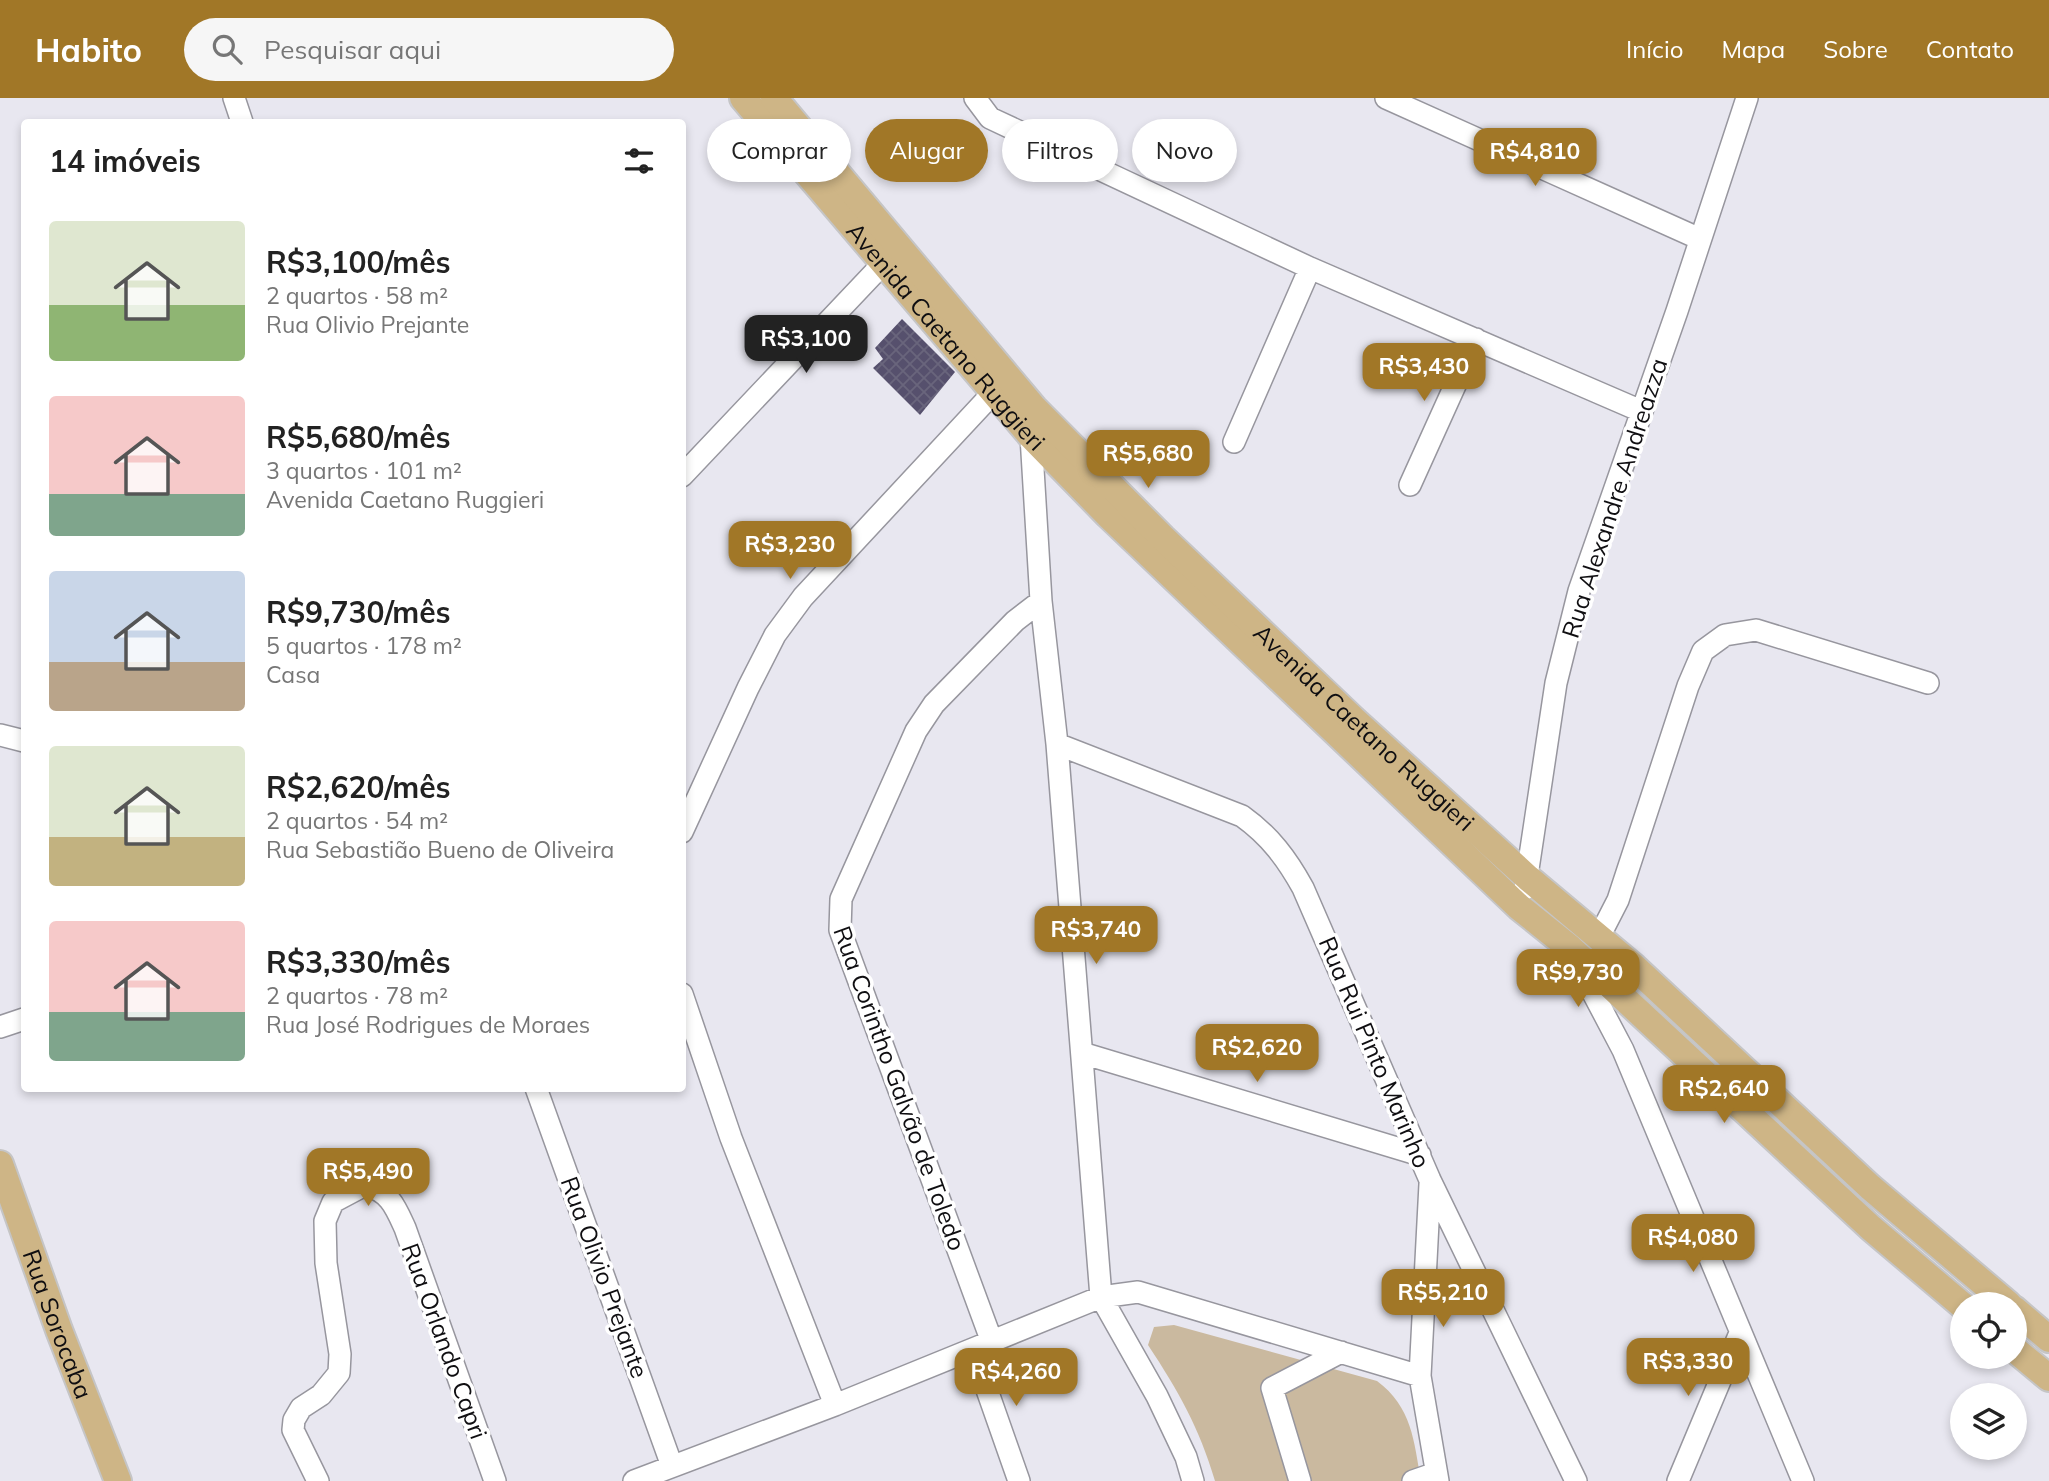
<!DOCTYPE html>
<html lang="pt">
<meta charset="utf-8">
<style>
body{margin:0;font-family:Mulish,sans-serif;background:#f6f6f6;color:#222;height:100vh;display:flex;flex-direction:column;font-size:26px;white-space:nowrap}
*{box-sizing:border-box;margin:0}
p{font-size:23px;color:#767676}
.icon{flex:none;width:38px;height:38px;fill:none;stroke:currentColor;stroke-width:2;stroke-linecap:round;stroke-linejoin:round}
.map{position:relative;flex:1;overflow:hidden}
.side{position:absolute;left:21px;top:21px;width:665px;height:973px;display:flex;flex-direction:column;background:#fff;border-radius:7px;box-shadow:0 4px 10px #0003}
.side>*{flex:none}
.banner{position:absolute;left:707px;top:21px;width:665px;height:63px;display:flex;gap:14px}
.buttons{position:absolute;left:1950px;top:1194px;display:grid;gap:14px}
.buttons a{display:grid;place-items:center;width:77px;height:77px;border-radius:50%;background:#fff;box-shadow:0 4px 10px #0003;font-size:35px}
.price{position:absolute;translate:-50% -60px;padding:0 16px;border-radius:14px;background:#a17727;color:#fff;font-size:23px;line-height:46px;filter:drop-shadow(0 2px 4px #0008)}
.price::after{content:'';position:absolute;left:50%;top:42px;width:21px;height:16px;margin-left:-10px;background:inherit;clip-path:polygon(0 0,100% 0,50% 100%)}
.price.selected{background:#222;color:#fff}
ul{padding:0;list-style:none}
li{display:flex;align-items:center;gap:21px;height:175px;padding:0 28px}
li span{display:grid;place-items:center;flex:none;width:196px;height:140px;border-radius:7px;color:#555}
li>.icon{margin-inline-start:auto}
span .icon{width:84px;height:84px;fill:#fffc;stroke-width:1}
li b{font-size:30px}
h2{display:flex;justify-content:space-between;align-items:center;height:84px;padding:0 28px;font-size:30px}
.pill{padding:0 24px;border-radius:32px;background:#fff;box-shadow:0 4px 10px #0003;font-size:24px;line-height:63px}
.pill.selected{background:#a17727;color:#fff}
header{display:flex;align-items:center;gap:42px;box-sizing:border-box;height:98px;padding:0 35px;background:#a17727;color:#fff}
header strong{font-size:33px}
nav{display:flex;gap:38px;margin-inline-start:auto;font-size:24px}
.search{width:490px;height:63px;background:#f6f6f6;display:flex;align-items:center;gap:18px;box-sizing:border-box;padding:0 24px;border-radius:38px;color:#767676;font-size:26px}
.map>svg:first-child{display:block}
</style>
<header>
<strong>Habito</strong>
<div class="search"><svg class="icon" aria-label="search" viewBox="0 0 24 24"><circle cx="10" cy="10" r="6"/><path d="M15 15l6 6"/></svg>Pesquisar aqui</div>
<nav><a>Início</a><a>Mapa</a><a>Sobre</a><a>Contato</a></nav>
</header>
<div class="map">
<svg width="2049" height="1383" viewBox="0 0 2049 1383">
<defs>
<pattern id="building-cross-hatch" width="8" height="8" patternUnits="userSpaceOnUse" patternTransform="scale(1.75)"><rect width="8" height="8" fill="#56506d"/><path d="M0 0l8 8M0 8l8-8" fill="none" stroke="#69657c"/></pattern>
</defs>
<rect width="100%" height="100%" fill="#e8e7f0"/>
<path fill="#cab99f" d="M1174 1227 1377 1283C1412 1309 1414 1343 1421 1383H1215C1199 1329 1179 1294 1148 1247L1154 1229Z"/>
<path fill="url(#building-cross-hatch)" d="M902 221 955 274 920 317 873 270 883 261 875 250Z"/>
<g fill="none" stroke-linecap="round" stroke-linejoin="round">
<g stroke="#97969e" stroke-width="24">
<path id="minor" d="M234 0 242 24
M975 0 990 20 1310 170 1641 313
M1386 0 1700 141
M1031 338 1041 503 1057 646 1101 1199 1157 1298 1186 1359 1193 1383
M1234 344 1310 170
M682 378 895 153
M1410 387 1476 241
M0 637 24 643
M1057 646 1242 718C1270 738 1287 761 1303 790L1430 1082 1576 1383
M682 734 748 590 775 537 803 499 993 295
M1525 791 1556 585 1579 493 1677 213 1747 0
M1599 839 1618 802 1688 588 1703 553 1725 537 1756 532 1928 585
M1574 859 1623 952 1803 1383
M682 896 731 1040 835 1307
M0 929 24 921
M1082 955 1420 1057
M536 990 672 1368
M1430 1086 1420 1278 1438 1383
M992 1244 840 832 841 801 916 633 934 606 1015 523 1041 503
M973 1252 1019 1383
M318 1383 293 1332 294 1322 301 1310 321 1297 339 1275 340 1256 326 1165 325 1123 333 1104 365 1087C390 1094 395 1108 405 1130L495 1383
M634 1383 835 1307 1101 1199 1138 1194 1420 1278
M1300 1383 1272 1290 1341 1254
M1413 1383 1436 1375
M1678 1383 1740 1235"/>
</g>
<g stroke="#c5c5c6" stroke-width="30">
<g id="major">
<path id="s1" d="M743 0 1031 338 1108 417 1519 809 1570 850 1871 1130 1962 1207"/>
<path id="s2" d="M774 0 1034 310 1163 440 1353 621 1528 780 1633 868 1870 1089 2008 1206"/>
<path id="s3" d="M0 1066 59 1232 118 1383"/>
<path d="M2014 1211 2049 1241"/>
<path d="M2014 1251 2049 1280"/>
</g>
</g>
<use href="#minor" stroke="#fff" stroke-width="21"/>
<use href="#major" stroke="#ceb586" stroke-width="26"/>
</g>
<g text-anchor="middle" dominant-baseline="central" stroke-width="7" stroke-linejoin="round" paint-order="stroke">
<g font-size="24" fill="#0f0e11" stroke="#fff">
<text stroke="none"><textPath href="#s1" startOffset="313">Avenida Caetano Ruggieri</textPath></text>
<text transform="translate(1614 400) rotate(-72)">Rua Alexandre Andreazza</text>
<text stroke="none"><textPath href="#s2" startOffset="864">Avenida Caetano Ruggieri</textPath></text>
<text transform="translate(1375 954) rotate(67)">Rua Rui Pinto Marinho</text>
<text transform="translate(900 990) rotate(70)">Rua Corintho Galvão de Toledo</text>
<text transform="translate(605 1179) rotate(70)">Rua Olivio Prejante</text>
<text stroke="none"><textPath href="#s3" startOffset="170">Rua Sorocaba</textPath></text>
<text transform="translate(445 1243) rotate(70)">Rua Orlando Capri</text>
</g>
</g>
</svg>
<div class="buttons">
<a><svg class="icon" aria-label="locate" viewBox="0 0 24 24"><circle cx="12" cy="12" r="6"/><path d="M12 2v4M12 18v4M2 12h4M18 12h4"/></svg></a>
<a><svg class="icon" aria-label="layers" viewBox="0 0 24 24"><path d="M12 4l9 5-9 5-9-5zM3 14l9 5 9-5"/></svg></a>
</div>
<b class="price" style="left:1535px;top:90px">R$4,810</b>
<b class="price selected" style="left:806px;top:277px">R$3,100</b>
<b class="price" style="left:1424px;top:305px">R$3,430</b>
<b class="price" style="left:1148px;top:392px">R$5,680</b>
<b class="price" style="left:790px;top:483px">R$3,230</b>
<b class="price" style="left:1096px;top:868px">R$3,740</b>
<b class="price" style="left:1578px;top:911px">R$9,730</b>
<b class="price" style="left:1257px;top:986px">R$2,620</b>
<b class="price" style="left:1724px;top:1027px">R$2,640</b>
<b class="price" style="left:368px;top:1110px">R$5,490</b>
<b class="price" style="left:1693px;top:1176px">R$4,080</b>
<b class="price" style="left:1443px;top:1231px">R$5,210</b>
<b class="price" style="left:1688px;top:1300px">R$3,330</b>
<b class="price" style="left:1016px;top:1310px">R$4,260</b>
<div class="banner">
<a class="pill">Comprar</a>
<a class="pill selected">Alugar</a>
<a class="pill">Filtros</a>
<a class="pill">Novo</a>
</div>
<section class="side">
<h2>14 imóveis<svg class="icon" aria-label="filters" viewBox="0 0 24 24"><path d="M4 7h16M4 17h16"/><circle cx="9" cy="7" r="2"/><circle cx="15" cy="17" r="2"/></svg></h2>
<ul>
<li><span style="background:linear-gradient(#dfe7d0 60%,#8fb573 0)"><svg class="icon" aria-label="home" viewBox="0 0 24 24"><path d="M3 11l9-7 9 7M6 9v11h12V9"/></svg></span><div><b>R$3,100/mês</b><p>2 quartos · 58 m²</p><p>Rua Olivio Prejante</p></div></li>
<li><span style="background:linear-gradient(#f6c9c9 70%,#7fa58c 0)"><svg class="icon" aria-label="home" viewBox="0 0 24 24"><path d="M3 11l9-7 9 7M6 9v11h12V9"/></svg></span><div><b>R$5,680/mês</b><p>3 quartos · 101 m²</p><p>Avenida Caetano Ruggieri</p></div></li>
<li><span style="background:linear-gradient(#c9d6e8 65%,#b9a48a 0)"><svg class="icon" aria-label="home" viewBox="0 0 24 24"><path d="M3 11l9-7 9 7M6 9v11h12V9"/></svg></span><div><b>R$9,730/mês</b><p>5 quartos · 178 m²</p><p>Casa</p></div></li>
<li><span style="background:linear-gradient(#dfe7d0 65%,#c2b280 0)"><svg class="icon" aria-label="home" viewBox="0 0 24 24"><path d="M3 11l9-7 9 7M6 9v11h12V9"/></svg></span><div><b>R$2,620/mês</b><p>2 quartos · 54 m²</p><p>Rua Sebastião Bueno de Oliveira</p></div></li>
<li><span style="background:linear-gradient(#f6c9c9 65%,#7fa58c 0)"><svg class="icon" aria-label="home" viewBox="0 0 24 24"><path d="M3 11l9-7 9 7M6 9v11h12V9"/></svg></span><div><b>R$3,330/mês</b><p>2 quartos · 78 m²</p><p>Rua José Rodrigues de Moraes</p></div></li>
</ul>
</section>
</div>
